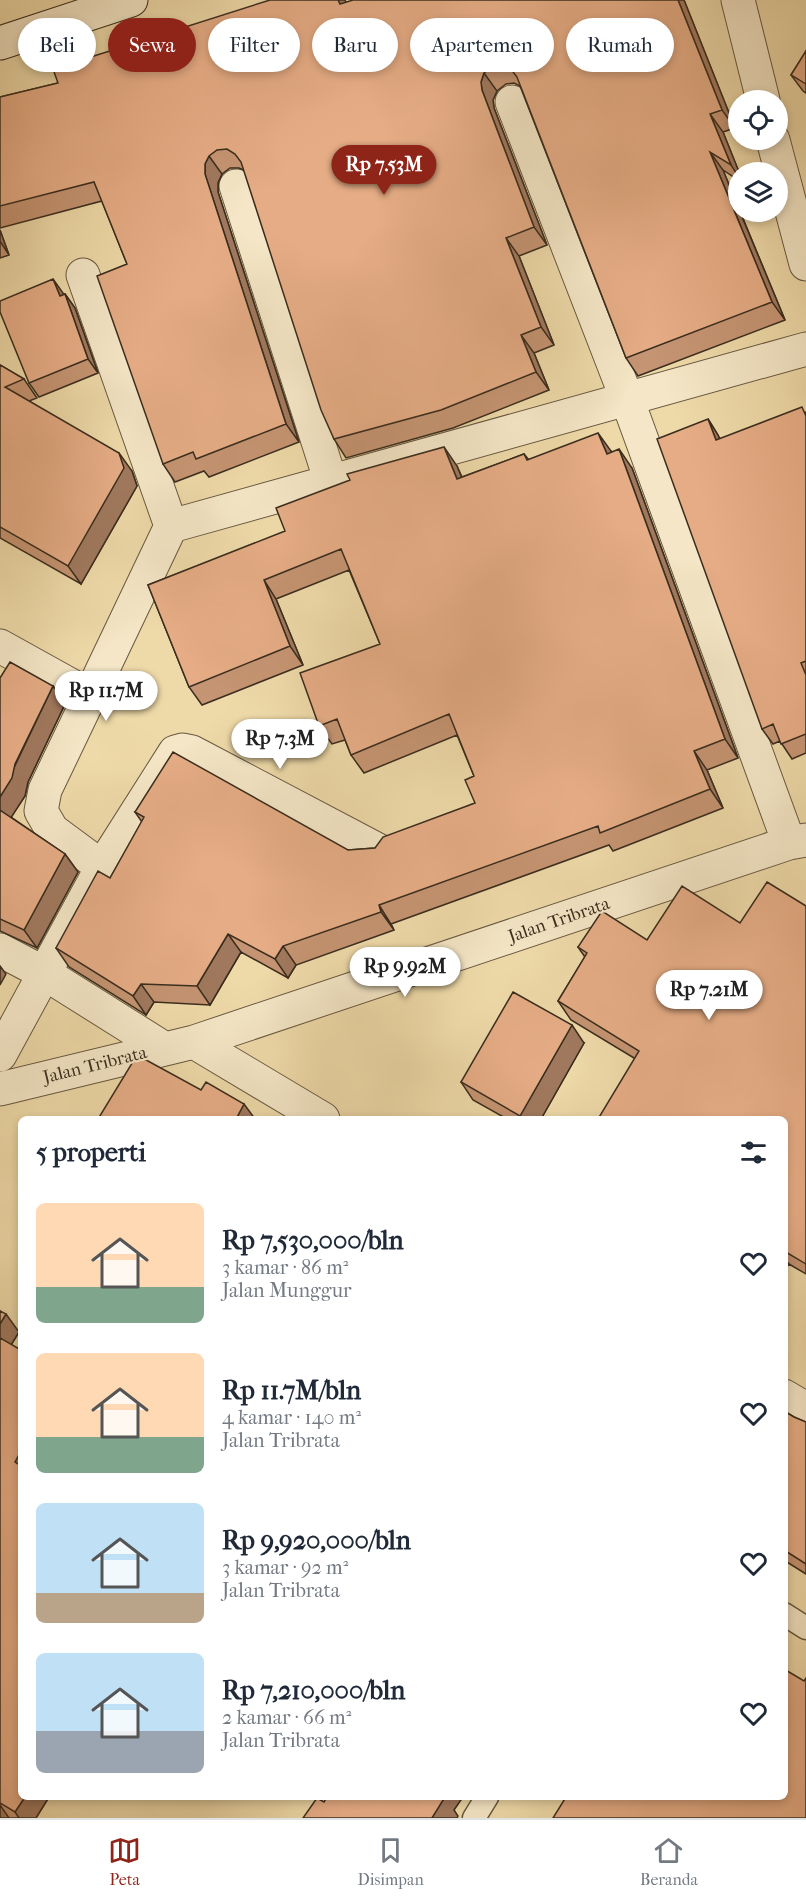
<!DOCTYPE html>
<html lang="id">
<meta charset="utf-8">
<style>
body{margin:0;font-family:"IM FELL French Canon",serif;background:#f2f2f3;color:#1f2937;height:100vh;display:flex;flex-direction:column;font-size:22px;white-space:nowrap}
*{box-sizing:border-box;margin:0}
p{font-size:20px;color:#747a83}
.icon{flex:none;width:33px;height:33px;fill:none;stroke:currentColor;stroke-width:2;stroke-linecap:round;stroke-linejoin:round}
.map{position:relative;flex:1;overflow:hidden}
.details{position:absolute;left:18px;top:1116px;width:770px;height:684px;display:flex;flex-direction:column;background:#fff;border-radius:9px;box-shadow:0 3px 9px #0003}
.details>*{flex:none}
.guide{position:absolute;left:18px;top:18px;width:771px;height:54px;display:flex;gap:12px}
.fabs{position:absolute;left:728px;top:90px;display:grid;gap:12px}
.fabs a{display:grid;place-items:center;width:60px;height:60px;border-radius:50%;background:#fff;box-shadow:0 3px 9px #0003;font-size:30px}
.price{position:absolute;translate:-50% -51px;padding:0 14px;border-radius:21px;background:#fff;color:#222;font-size:20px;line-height:39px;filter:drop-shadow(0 2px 3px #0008)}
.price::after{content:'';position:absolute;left:50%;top:36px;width:18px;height:14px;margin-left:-9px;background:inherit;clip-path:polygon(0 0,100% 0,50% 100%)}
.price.current{background:#8f2418;color:#fff}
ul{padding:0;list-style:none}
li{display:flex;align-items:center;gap:18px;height:150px;padding:0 18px}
li span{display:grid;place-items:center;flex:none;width:168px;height:120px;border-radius:9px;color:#555}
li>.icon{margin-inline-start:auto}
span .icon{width:72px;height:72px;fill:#fffc;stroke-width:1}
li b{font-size:26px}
h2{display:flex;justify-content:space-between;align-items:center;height:72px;padding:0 18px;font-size:26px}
.pill{padding:0 21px;border-radius:27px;background:#fff;box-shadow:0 3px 9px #0003;font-size:21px;line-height:54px}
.pill.current{background:#8f2418;color:#fff}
.tab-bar{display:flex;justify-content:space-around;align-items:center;height:84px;border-top:2px solid #e0e1e3;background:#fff;font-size:16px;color:#747a83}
.tab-bar a{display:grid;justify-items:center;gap:3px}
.tab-bar .current{color:#8f2418}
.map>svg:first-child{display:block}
</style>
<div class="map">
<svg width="806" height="1818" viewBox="0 0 806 1818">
<rect width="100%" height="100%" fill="#eed9a8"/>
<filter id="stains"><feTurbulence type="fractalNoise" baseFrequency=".00333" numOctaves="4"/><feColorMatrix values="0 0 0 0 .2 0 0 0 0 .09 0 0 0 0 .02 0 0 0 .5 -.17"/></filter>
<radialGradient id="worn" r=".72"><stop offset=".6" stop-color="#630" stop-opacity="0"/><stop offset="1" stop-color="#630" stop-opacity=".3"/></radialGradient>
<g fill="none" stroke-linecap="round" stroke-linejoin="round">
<g stroke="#675840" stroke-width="25">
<path id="service" d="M784 1614 806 1628
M474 1818 487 1797"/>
</g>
<g stroke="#675840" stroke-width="35">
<path id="minor" d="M738 0 763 100
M512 102 627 399 789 843
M773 140 806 264
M236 186 331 482
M83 275 171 526
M0 646 90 696 45 790 41 811 52 830 102 867
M90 696 171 526 806 349
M0 950 44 973 165 1049
M194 1042 323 1119
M0 1055 102 867 175 752 182 750 192 752 378 850
M0 1089 194 1042 789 843 806 840
M784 1396 806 1409"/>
</g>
<g stroke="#3a2d1e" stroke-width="35">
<path id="secondary" d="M0 43 131 0"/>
</g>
<use href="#service" stroke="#f4e6c6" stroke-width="22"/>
<use href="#minor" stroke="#f4e6c6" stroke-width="33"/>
<use href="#secondary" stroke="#f4e6c6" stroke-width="33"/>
</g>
<path fill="#c59472" stroke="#3a2d1e" stroke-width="1.5" d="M684 0 735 128 723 132 739 172H738V180L723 170 785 320 638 376 626 358 520 86 514 83 506 84 497 91 493 100 494 108 547 245 519 256 554 345 534 353 549 390 453 428 346 458 334 439 244 170 239 168H230L222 174 218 183V192L299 442 209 477 204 471 175 482 163 464 127 264 102 201 0 228V97L58 83 346 2Z
M806 51V93L803 91 791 75Z
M0 230 9 255 0 258Z
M64 294H65L75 308 98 373 39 397 29 383Z
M0 365 24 379 37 398 29 401 132 471 137 486 81 584 0 538Z
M806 412V753L792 759 780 741 773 744 762 729 708 419 718 435 720 439Z
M611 451V453L632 468 738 758 707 770 723 808 613 851 609 845 391 924 394 930 296 965 288 978 241 952 210 1005 154 1002 146 1015 69 967 56 948 110 878 142 822 135 812 348 850 375 848 475 803 474 776 457 735 364 773 351 755 345 740 332 744 319 726 380 644 349 570 276 599 303 665 202 705 189 687 148 585 457 466 462 477 524 454 529 460Z
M0 678 53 686 65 704 28 782 25 796 11 817 65 854 78 872 37 948 0 931Z
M806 906V1274L789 1264 784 1270V1119L634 1058 571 1020 558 1001 585 957 578 947 647 940 740 923Z
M584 1043 541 1119H507L473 1100 461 1082Z
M0 1311 19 1332 11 1345 21 1797H49L36 1818H0Z
M784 1411 794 1417 806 1422V1574L787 1562 784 1566Z"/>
<path fill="#a0785d" stroke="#3a2d1e" stroke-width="1.5" d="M338 0H345L353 22 340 4Z
M678 0H684L735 128 722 110Z
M484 73 497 91 493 100 494 108 547 245 534 227 482 90 481 82Z
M710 114 723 132 739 172H738V176L731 165Z
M710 152 723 170 738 207V212H740L785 320 772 302Z
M209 156 222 174 218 183V192L299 442 286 424 205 174V164Z
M0 230 9 255 0 241Z
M506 238 519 256 554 345 541 327Z
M53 279 63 293 70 310 60 296Z
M65 294 75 308 98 373 88 359Z
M521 335 534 353 549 390 536 372Z
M708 419 718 435 727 456 716 440Z
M598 433 611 451 619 473 607 454Z
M444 447 457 466 470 498 457 479Z
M619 449 632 468 738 758 725 739Z
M119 453 132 471 137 486 81 584 68 566Z
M264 580 276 599 303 665 290 646Z
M53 686 65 704 28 782 25 796 7 824 0 814V797Z
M694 751 707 770 723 808 710 789Z
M65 854 78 872 37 948 24 930Z
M379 905 391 924 394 930 381 912Z
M228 934 241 952 210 1005 197 986Z
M283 946 296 965 288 978 275 959Z
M0 966 6 974 0 985Z
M141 984 154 1002 146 1015 133 996Z
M572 1025 584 1043 541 1119H522L520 1116Z
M244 1104 255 1119H236Z
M784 1258 789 1264 784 1270Z
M6 1314 19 1332 6 1353 0 1344V1324Z
M21 1451V1471L15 1462Z
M25 1797H49L36 1818H19L15 1812Z
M442 1797H463L454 1810 458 1816 457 1818H432Z
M0 1805 9 1818H0Z"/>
<path fill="#e5ac85" stroke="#3a2d1e" stroke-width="1.5" d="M270 0H338L340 4 353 0H678L722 110 710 114 731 165 710 152 772 302 626 358 517 77 511 69 502 65 493 66 484 73 481 82 482 90 534 227 506 238 541 327 521 335 536 372 441 410 334 439 321 410 241 162 235 154 227 149 217 150 209 156 205 164V174L286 424 196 459 193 452 163 464 97 276 127 264 94 182 0 206V97L58 83 53 69Z
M806 51V84L791 75Z
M53 279 60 296 65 294 88 359 29 383 0 312V301Z
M0 365 24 379 5 387 119 453 124 468 68 566 0 527Z
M802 407 806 416V661L801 663 806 675V734L781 744 773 724 762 729 657 439 708 419 716 440Z
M598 433 607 454 619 449 725 739 694 751 710 789 600 833 598 826 379 905 381 912 283 946 275 959 228 934 197 986 141 984 133 996 56 948 98 871 110 878 144 817 135 812 173 752 348 850 375 848 383 837 475 803 465 780 474 776 449 714 351 755 337 719 319 726 300 673 380 644 341 549 264 580 290 646 189 687 148 585 285 531 276 508 350 480 347 474 444 447 457 479 524 454 527 460Z
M10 662 53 686 15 764 12 778 0 797V678Z
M0 810 65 854 24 930 0 919Z
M767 882 806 906V1264L784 1251V1119H598L639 1051 558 1001 587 953 578 947 602 911 647 940 682 886 740 923Z
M513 992 572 1025 520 1116 461 1082Z
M137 1055 201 1090 206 1082 244 1104 236 1119H98Z
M0 1311 6 1314 0 1324Z
M0 1338 21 1350V1451L15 1462 21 1466V1797H25L15 1812 0 1803Z
M784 1411 794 1417 806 1422V1564L784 1550Z
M784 1669 804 1681 806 1678V1818H553L566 1797H784Z
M327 1797H445L432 1818H303L317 1798 324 1802Z"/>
<g text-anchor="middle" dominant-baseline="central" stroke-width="4.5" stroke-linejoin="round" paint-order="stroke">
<g font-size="18" fill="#3a2d1e" stroke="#f4e6c6">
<text transform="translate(559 920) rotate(-19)">Jalan Tribrata</text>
<text transform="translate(95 1065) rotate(-14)">Jalan Tribrata</text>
</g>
</g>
<rect width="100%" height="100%" filter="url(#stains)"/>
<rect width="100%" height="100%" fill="url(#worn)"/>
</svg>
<div class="fabs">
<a><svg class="icon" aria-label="locate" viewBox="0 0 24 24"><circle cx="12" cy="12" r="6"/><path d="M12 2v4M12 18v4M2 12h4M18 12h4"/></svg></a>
<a><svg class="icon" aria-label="layers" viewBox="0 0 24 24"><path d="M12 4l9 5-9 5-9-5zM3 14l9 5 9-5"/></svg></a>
</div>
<b class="price current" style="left:384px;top:196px">Rp 7.53M</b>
<b class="price" style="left:106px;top:722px">Rp 11.7M</b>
<b class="price" style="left:280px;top:770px">Rp 7.3M</b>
<b class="price" style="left:405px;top:998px">Rp 9.92M</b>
<b class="price" style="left:709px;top:1021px">Rp 7.21M</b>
<div class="guide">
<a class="pill">Beli</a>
<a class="pill current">Sewa</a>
<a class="pill">Filter</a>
<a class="pill">Baru</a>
<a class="pill">Apartemen</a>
<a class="pill">Rumah</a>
</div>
<section class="details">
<h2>5 properti<svg class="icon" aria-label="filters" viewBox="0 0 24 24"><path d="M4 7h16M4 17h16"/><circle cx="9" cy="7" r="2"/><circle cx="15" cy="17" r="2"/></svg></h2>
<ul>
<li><span style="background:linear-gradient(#ffd9b3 70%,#7fa58c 0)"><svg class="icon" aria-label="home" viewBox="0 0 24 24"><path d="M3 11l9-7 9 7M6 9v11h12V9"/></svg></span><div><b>Rp 7,530,000/bln</b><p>3 kamar · 86 m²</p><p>Jalan Munggur</p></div><svg class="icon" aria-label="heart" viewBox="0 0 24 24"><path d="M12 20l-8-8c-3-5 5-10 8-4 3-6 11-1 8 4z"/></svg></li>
<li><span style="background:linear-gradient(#ffd9b3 70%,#7fa58c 0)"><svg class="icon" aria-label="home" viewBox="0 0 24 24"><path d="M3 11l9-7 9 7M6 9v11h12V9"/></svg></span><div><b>Rp 11.7M/bln</b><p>4 kamar · 140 m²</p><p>Jalan Tribrata</p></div><svg class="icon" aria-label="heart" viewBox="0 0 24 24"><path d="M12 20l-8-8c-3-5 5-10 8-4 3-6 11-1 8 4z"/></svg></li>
<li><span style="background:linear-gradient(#bfe0f5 75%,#b9a48a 0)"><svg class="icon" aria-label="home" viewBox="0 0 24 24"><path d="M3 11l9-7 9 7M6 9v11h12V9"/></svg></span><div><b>Rp 9,920,000/bln</b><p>3 kamar · 92 m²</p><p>Jalan Tribrata</p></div><svg class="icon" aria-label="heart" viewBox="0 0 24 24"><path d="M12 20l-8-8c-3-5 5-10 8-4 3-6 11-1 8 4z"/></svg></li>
<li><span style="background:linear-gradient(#bfe0f5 65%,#9aa5b1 0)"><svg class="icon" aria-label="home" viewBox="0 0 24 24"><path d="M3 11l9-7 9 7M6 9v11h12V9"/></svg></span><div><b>Rp 7,210,000/bln</b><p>2 kamar · 66 m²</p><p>Jalan Tribrata</p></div><svg class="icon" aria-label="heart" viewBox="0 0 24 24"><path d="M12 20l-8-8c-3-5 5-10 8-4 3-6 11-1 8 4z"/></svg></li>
</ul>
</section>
</div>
<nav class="tab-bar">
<a class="current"><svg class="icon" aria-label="map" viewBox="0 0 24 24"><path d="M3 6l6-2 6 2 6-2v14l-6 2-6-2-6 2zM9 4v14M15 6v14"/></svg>Peta</a>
<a><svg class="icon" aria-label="saved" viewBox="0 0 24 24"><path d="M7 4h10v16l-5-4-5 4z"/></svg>Disimpan</a>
<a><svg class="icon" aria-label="home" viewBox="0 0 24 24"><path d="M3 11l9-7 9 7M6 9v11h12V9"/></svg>Beranda</a>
</nav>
